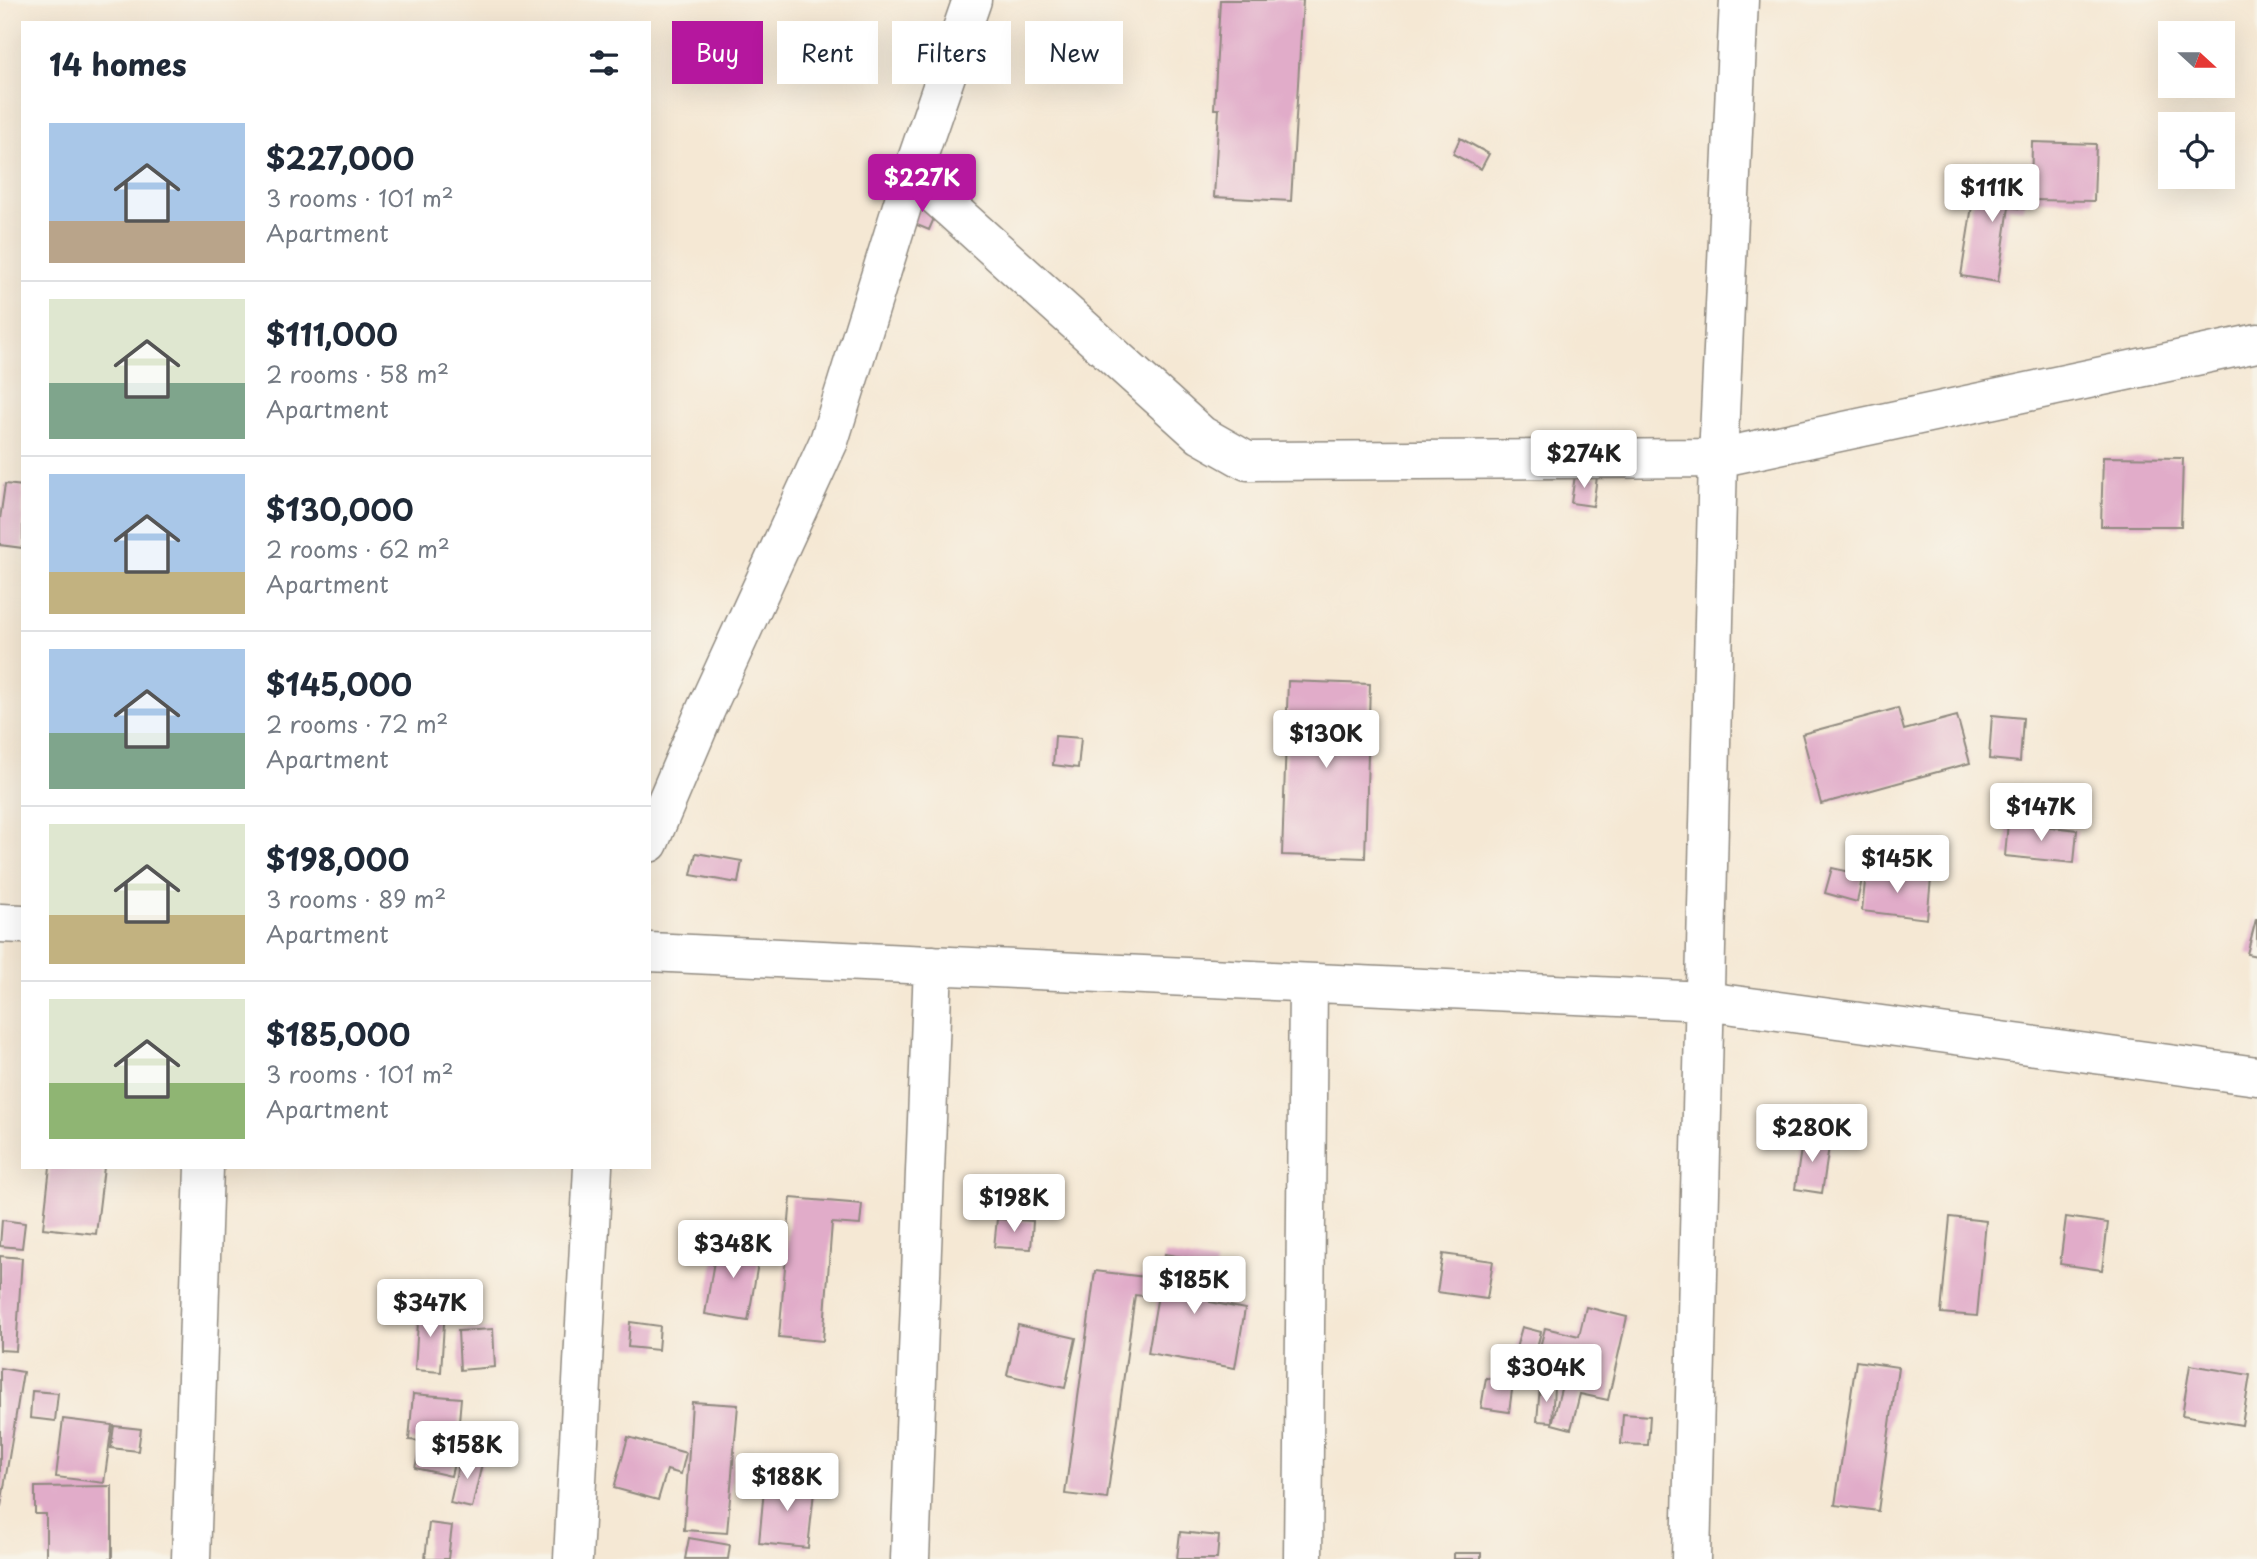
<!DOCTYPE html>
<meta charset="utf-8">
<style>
body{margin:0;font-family:"Playpen Sans",sans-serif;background:#f6f6f7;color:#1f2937;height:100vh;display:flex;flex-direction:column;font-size:26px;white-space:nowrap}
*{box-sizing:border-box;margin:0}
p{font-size:23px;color:#747a83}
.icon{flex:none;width:38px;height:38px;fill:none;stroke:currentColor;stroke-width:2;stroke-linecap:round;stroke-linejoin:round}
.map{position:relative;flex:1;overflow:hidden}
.drawer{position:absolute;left:21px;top:21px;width:630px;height:1148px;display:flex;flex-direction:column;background:#fff;border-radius:0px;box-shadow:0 7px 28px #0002}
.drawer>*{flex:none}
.guide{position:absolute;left:672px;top:21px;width:665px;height:63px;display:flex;gap:14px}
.needle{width:46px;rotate:111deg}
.tools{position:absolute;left:2158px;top:21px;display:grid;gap:14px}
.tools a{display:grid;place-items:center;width:77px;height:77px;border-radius:0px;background:#fff;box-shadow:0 7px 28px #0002;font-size:35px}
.price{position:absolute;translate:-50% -60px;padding:0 16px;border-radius:7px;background:#fff;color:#222;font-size:23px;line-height:46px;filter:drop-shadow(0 2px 4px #0008)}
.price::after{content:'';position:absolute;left:50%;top:42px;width:21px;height:16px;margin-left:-10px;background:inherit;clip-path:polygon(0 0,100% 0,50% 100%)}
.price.current{background:#b5179e;color:#fff}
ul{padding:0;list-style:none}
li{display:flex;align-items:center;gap:21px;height:175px;padding:0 28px}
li+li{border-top:2px solid #e0e1e3}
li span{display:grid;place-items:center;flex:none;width:196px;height:140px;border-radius:0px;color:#555}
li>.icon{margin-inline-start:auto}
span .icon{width:84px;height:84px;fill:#fffc;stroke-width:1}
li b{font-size:30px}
h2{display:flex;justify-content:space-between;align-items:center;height:84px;padding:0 28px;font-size:30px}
.pill{padding:0 24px;border-radius:0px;background:#fff;box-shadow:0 7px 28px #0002;font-size:24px;line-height:63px}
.pill.current{background:#b5179e;color:#fff}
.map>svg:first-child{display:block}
</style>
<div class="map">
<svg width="2257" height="1559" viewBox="0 0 2257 1559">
<rect width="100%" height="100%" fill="#f7f3e8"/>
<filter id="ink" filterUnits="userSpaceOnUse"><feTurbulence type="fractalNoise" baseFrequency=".0143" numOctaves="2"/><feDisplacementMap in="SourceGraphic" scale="14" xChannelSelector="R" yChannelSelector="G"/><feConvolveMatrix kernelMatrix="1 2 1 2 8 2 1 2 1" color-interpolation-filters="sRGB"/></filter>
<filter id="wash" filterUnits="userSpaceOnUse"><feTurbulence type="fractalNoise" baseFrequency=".00686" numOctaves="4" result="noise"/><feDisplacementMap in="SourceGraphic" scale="28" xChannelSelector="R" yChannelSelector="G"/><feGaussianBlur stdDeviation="1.57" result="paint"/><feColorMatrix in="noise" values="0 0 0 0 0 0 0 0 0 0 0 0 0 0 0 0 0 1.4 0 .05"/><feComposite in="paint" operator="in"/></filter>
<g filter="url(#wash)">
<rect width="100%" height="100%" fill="#f5e8d4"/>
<g id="blocks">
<path fill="#e1acc9" d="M1220 0H1303L1291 201 1214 197 1219 109H1214Z
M1460 138 1489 154 1481 169 1453 154Z
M2032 142 2096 144 2094 201 2031 200Z
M1992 169 2029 174 2024 209 2009 207 1998 282 1961 276 1974 193 1989 195Z
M914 199 938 209 929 230 905 220Z
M2103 457 2183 458 2181 526H2101Z
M1575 475 1597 477 1593 506 1571 503Z
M5 484 23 486V548L0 545V519Z
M1288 681 1370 684 1365 858 1282 855Z
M1898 708 1904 730 1957 716 1970 763 1821 804 1802 734Z
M1992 715 2023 718 2020 762 1989 759Z
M1055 736 1081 738 1078 768 1053 765Z
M2008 822 2077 830 2074 863 2005 856Z
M696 853 742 861 738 883 691 875Z
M1832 868 1863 875 1857 902 1825 893Z
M1866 872 1931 879 1927 919 1862 911Z
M2256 919H2257V956L2247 954Z
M1817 1108 1845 1111 1843 1138 1814 1136Z
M1803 1136 1830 1140 1822 1193 1795 1189Z
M50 1167H104L96 1234 43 1228Z
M791 1198 862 1204 860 1225 832 1223 823 1341 779 1337Z
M1950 1217 1986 1221 1977 1316 1941 1313Z
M2066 1217 2108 1223 2102 1270 2060 1264Z
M997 1219 1033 1221 1031 1249 994 1247Z
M2 1220 25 1223 22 1248 0 1246Z
M718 1238 761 1246 748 1321 705 1314Z
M1165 1254 1216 1263 1210 1302 1245 1309 1235 1368 1148 1353Z
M1443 1254 1493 1261 1487 1299 1437 1292Z
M0 1256 22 1258 16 1351 0 1350Z
M1095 1271 1145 1277 1143 1296 1135 1295 1107 1499 1065 1494Z
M419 1306 445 1307 441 1372 415 1370Z
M1586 1307 1627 1317 1608 1400 1580 1394 1571 1429 1552 1424 1562 1385 1532 1378 1545 1328 1579 1336Z
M630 1322 660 1326 658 1350 628 1347Z
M1018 1325 1076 1338 1065 1388 1007 1375Z
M1522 1327 1541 1332 1528 1381 1508 1376Z
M493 1329 495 1367 460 1370 458 1331Z
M1856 1361 1898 1367 1878 1511 1835 1505Z
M2190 1365 2250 1375 2242 1425 2182 1415Z
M0 1368 23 1372 1 1506H0Z
M1486 1378 1513 1383 1509 1412 1481 1408Z
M1540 1386 1554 1387 1552 1422 1537 1421Z
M32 1391 58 1393 55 1421 30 1418Z
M413 1394 461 1398 457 1444 409 1440Z
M692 1402 738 1405 727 1533 684 1530Z
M1623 1414 1650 1416 1648 1445 1621 1444Z
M63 1419 112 1425 104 1483 56 1477Z
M114 1426 141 1429 138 1451 111 1448Z
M628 1437 686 1453 681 1474 667 1470 658 1500 614 1488Z
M421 1442 457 1450 451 1476 415 1468Z
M461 1454 483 1459 472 1508 450 1503Z
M765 1478 815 1482 808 1548 759 1543Z
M112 1486V1559H46V1514H35V1487Z
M429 1523 452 1526 448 1559H425Z
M1180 1532 1219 1536 1217 1559H1177Z
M689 1538 730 1545 728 1559H685Z
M1454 1553H1481V1559H1454Z"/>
</g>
</g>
<g filter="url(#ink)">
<use href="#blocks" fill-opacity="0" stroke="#908a80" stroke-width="2"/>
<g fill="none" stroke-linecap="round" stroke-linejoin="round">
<g stroke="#908a80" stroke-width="41">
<path id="minor" d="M912 174 1201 435 1247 461 1718 458 2257 343
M649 843 706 709 829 441 912 174 972 0
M0 923 23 924
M649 952 1705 1001 2257 1076
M191 1559 204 1167
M573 1559 593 1167
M910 1559 933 965
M1303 1559 1308 983
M1691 1559 1718 458 1739 0"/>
</g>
<use href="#minor" stroke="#fff" stroke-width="38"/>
</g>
</g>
</svg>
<div class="tools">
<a><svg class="needle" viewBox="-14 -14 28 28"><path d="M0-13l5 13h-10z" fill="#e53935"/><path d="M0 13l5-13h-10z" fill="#747a83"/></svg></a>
<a><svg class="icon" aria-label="locate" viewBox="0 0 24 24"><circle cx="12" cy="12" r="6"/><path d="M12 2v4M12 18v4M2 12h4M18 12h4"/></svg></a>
</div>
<b class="price current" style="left:922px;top:214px">$227K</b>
<b class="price" style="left:1992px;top:224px">$111K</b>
<b class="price" style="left:1584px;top:490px">$274K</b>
<b class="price" style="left:1326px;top:770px">$130K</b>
<b class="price" style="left:2041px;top:843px">$147K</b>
<b class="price" style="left:1897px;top:895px">$145K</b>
<b class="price" style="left:1812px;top:1164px">$280K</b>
<b class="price" style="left:1014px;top:1234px">$198K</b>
<b class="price" style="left:733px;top:1280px">$348K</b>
<b class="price" style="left:1194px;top:1316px">$185K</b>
<b class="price" style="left:430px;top:1339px">$347K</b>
<b class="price" style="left:1546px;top:1404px">$304K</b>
<b class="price" style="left:467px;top:1481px">$158K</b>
<b class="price" style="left:787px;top:1513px">$188K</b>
<div class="guide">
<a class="pill current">Buy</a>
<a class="pill">Rent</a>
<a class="pill">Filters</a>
<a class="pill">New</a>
</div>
<section class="drawer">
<h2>14 homes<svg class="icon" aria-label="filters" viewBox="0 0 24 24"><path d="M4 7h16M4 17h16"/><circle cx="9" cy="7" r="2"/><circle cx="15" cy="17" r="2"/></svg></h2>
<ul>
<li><span style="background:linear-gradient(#a9c7e8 70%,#b9a48a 0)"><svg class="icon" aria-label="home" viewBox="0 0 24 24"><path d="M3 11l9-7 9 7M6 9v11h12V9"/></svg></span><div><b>$227,000</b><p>3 rooms · 101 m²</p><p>Apartment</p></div></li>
<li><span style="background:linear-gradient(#dfe7d0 60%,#7fa58c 0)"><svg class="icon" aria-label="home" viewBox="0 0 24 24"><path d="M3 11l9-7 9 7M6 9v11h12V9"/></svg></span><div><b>$111,000</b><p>2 rooms · 58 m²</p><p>Apartment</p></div></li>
<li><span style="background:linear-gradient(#a9c7e8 70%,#c2b280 0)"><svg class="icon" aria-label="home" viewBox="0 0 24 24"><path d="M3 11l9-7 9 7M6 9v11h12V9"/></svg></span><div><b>$130,000</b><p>2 rooms · 62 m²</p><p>Apartment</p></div></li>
<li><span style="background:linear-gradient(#a9c7e8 60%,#7fa58c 0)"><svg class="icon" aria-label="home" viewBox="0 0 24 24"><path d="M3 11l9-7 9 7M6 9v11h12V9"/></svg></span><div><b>$145,000</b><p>2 rooms · 72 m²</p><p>Apartment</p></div></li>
<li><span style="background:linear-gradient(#dfe7d0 65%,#c2b280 0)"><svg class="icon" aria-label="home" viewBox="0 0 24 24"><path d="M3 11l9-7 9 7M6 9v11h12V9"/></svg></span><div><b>$198,000</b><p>3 rooms · 89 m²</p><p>Apartment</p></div></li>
<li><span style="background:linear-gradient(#dfe7d0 60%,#8fb573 0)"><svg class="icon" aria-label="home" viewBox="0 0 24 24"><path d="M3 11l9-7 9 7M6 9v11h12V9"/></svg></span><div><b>$185,000</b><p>3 rooms · 101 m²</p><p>Apartment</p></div></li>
</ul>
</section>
</div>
